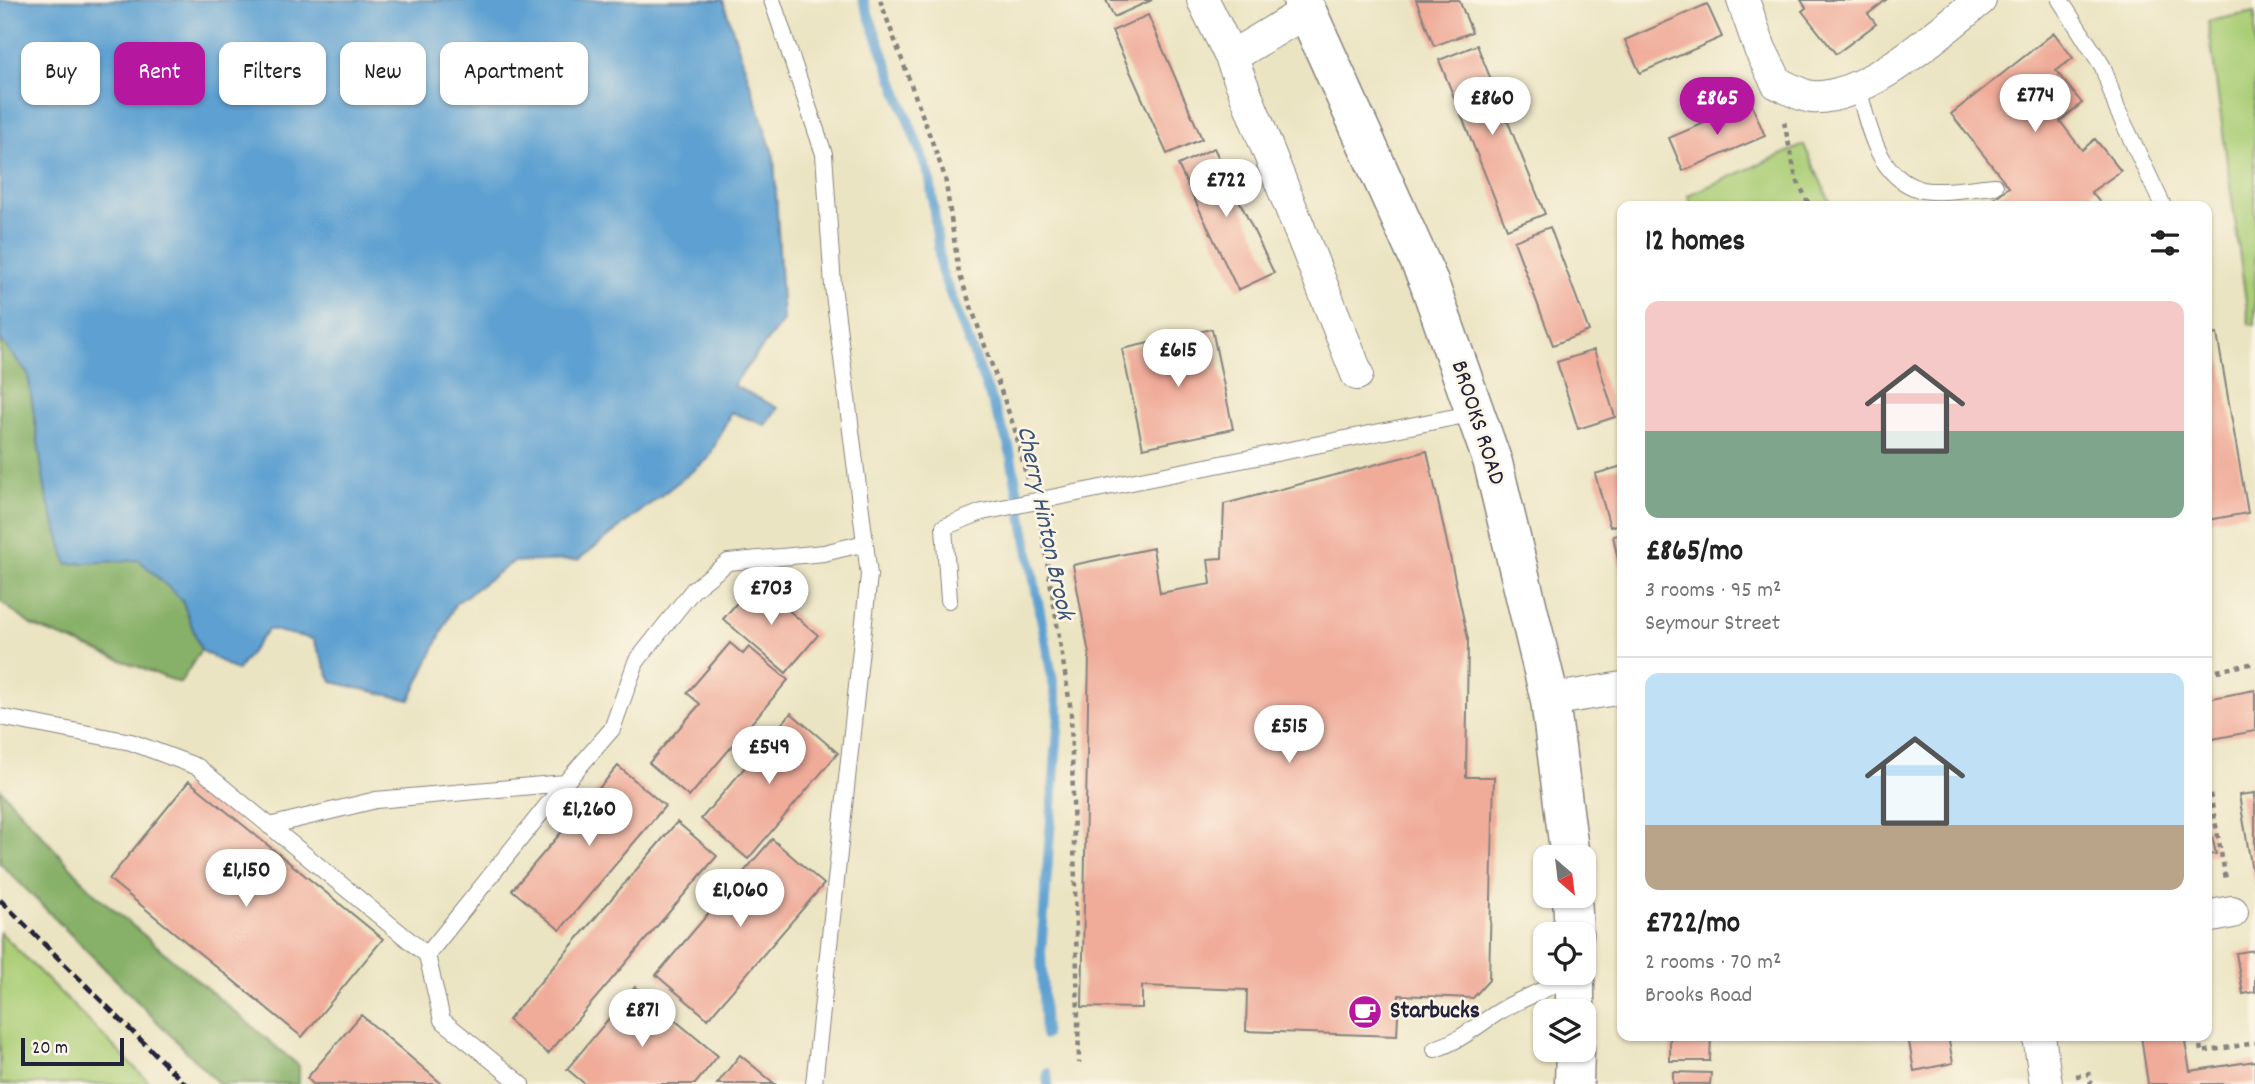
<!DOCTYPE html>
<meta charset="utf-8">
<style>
body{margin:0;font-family:Dekko,sans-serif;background:#f2f2f2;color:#222;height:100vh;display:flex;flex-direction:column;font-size:26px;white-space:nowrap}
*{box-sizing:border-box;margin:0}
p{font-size:23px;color:#767676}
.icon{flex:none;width:38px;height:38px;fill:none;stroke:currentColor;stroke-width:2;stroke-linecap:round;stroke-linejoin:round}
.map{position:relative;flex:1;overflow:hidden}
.drawer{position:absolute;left:1617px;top:201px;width:595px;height:840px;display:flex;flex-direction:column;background:#fff;border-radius:14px;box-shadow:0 2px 5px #0004}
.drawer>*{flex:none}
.banner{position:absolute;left:21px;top:42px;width:665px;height:63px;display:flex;gap:14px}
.needle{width:46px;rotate:152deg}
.tools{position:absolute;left:1533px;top:845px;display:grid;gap:14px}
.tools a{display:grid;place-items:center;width:63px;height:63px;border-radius:14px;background:#fff;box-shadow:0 2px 5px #0004;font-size:35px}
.scale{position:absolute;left:21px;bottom:18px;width:103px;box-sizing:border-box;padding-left:7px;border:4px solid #22223b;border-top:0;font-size:19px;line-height:24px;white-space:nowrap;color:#22223b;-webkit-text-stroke:5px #fcf5e5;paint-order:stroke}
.price{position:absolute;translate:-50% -60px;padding:0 16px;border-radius:24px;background:#fff;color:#222;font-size:23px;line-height:46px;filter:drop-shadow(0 2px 4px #0008)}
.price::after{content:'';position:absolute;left:50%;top:42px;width:21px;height:16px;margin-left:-10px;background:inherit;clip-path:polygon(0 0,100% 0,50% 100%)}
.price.on{background:#b5179e;color:#fff}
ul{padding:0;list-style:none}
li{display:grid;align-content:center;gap:14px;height:371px;padding:0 28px}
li+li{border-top:2px solid #e0e0e0}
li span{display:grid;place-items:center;height:217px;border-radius:14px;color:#555}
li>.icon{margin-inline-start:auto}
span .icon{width:126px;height:126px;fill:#fffc;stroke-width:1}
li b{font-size:30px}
h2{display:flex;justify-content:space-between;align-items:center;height:84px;padding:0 28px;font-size:30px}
.tag{padding:0 24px;border-radius:14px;background:#fff;box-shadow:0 2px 5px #0004;font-size:24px;line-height:63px}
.tag.on{background:#b5179e;color:#fff}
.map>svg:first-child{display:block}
</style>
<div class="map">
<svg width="2255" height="1084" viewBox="0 0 2255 1084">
<rect width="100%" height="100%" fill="#fcf5e5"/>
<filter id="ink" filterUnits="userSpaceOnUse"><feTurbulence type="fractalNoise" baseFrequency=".0143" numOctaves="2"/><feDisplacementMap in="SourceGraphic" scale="14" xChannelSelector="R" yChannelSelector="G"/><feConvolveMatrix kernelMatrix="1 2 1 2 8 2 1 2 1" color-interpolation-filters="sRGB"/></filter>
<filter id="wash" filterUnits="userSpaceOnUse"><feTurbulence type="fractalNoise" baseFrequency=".00686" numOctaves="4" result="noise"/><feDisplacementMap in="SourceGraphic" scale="28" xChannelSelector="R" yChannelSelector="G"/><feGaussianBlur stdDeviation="1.57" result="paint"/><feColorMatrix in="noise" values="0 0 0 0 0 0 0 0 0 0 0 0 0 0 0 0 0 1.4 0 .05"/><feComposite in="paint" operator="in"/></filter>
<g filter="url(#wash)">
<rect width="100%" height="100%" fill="#ebe4c2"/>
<path fill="#aacd76" stroke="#667858" stroke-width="2" d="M2255 12V325L2249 324 2208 21Z
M1804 145 1832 206H1692L1688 195Z
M0 932 151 1084H0Z"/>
<path fill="#87b067" stroke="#546951" stroke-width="2" d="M0 339 28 374 46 495 139 559 182 600 201 650 180 683 31 625 0 601Z
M0 789 94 893 299 1066V1084H219L0 863Z"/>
<path fill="#5da0d1" stroke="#406186" stroke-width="2" d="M0 0H723L774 157 783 321 733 385 778 408 765 425 731 412 708 459 578 560 513 562 455 604 410 700 332 682 313 639 268 629 237 671 201 650 182 600 139 560 67 564 46 495 28 374 0 339Z"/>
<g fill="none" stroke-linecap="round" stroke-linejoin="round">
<path stroke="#5da0d1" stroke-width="10" d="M863 0 930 178 941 270 1009 446 1059 714 1041 952 1045 1035
M1047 1073 1048 1084"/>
</g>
<g id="blocks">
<path fill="#f0ab99" d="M1106 0H1152L1114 17Z
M1416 0H1459L1472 32 1434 46Z
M1801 0H1886L1868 14 1876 24 1836 54 1802 11 1806 8Z
M1707 4 1722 37 1640 73 1625 40Z
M1148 15 1202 139 1167 154 1112 31Z
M2054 33 2073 58 2056 71 2082 103 2060 121 2082 150 2095 139 2121 171 2091 192 2103 206H1984L2009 187 1951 114Z
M1477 45 1545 214 1507 229 1439 60Z
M1751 103 1765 136 1683 171 1669 138Z
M1214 148 1274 273 1238 290 1178 165Z
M1550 227 1589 331 1553 345 1514 241Z
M1212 329 1233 429 1143 448 1122 349Z
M2217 334 2248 513 2207 520V336Z
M1594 350 1615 417 1578 429 1557 362Z
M1427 451 1468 639 1466 777H1494L1489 980 1473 998 1399 995 1397 1036 1246 1031 1247 990 1142 986V1008L1082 1007 1089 654 1073 565 1153 548 1160 593 1211 584 1208 559 1222 558 1224 504Z
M1622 466V523L1610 527 1595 474Z
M1622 534V574H1621L1613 536Z
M755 582 818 635 786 673 723 619Z
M730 643 743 654 749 647 788 680 689 797 649 763 700 704 687 693Z
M2255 690V731L2207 740V699Z
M791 713 838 753 748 859 701 819Z
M618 766 665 806 560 930 512 890Z
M189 781 383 939 302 1037 109 879Z
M2255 793V882H2254L2239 795Z
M2207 813 2216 854 2207 855Z
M677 822 717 856 548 1054 508 1020Z
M772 839 824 884 708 1019 656 975Z
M2255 950V992L2243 994 2236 953Z
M635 987 718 1056 695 1084H585L567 1069Z
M361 1015 442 1084H313L307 1078Z
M1670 1036H1711L1710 1061H1670Z
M1908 1036H1948L1953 1063 1914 1071Z
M2141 1036H2184L2190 1071 2255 1061V1084H2148Z
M740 1055 775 1084H717Z
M1673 1072 1711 1073 1710 1084H1673Z"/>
</g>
</g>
<g filter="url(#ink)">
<use href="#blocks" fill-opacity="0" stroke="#86837e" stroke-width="2"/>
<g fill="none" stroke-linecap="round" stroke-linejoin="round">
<g stroke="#86837e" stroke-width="18">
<path id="lane" d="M772 0 824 154 833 286 869 575 814 1084
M2060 0 2103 67 2117 109 2163 206
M1858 87C1868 125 1877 176 1919 189 1936 195 1976 187 1995 186
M949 600 944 527 982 512 1475 413
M0 717 131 742 198 767 427 955 442 1020 521 1084
M269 826 376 800 565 783 612 729 636 662 693 590 728 562 824 553 865 543
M427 955 565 783
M1435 1049C1464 1040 1481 1021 1507 1007 1529 995 1551 989 1571 973"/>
</g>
<g stroke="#86837e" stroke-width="34">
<path id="street" d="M1203 0 1231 57 1357 374
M1743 0 1760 49 1777 83C1787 87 1801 96 1812 97 1864 101 1941 31 1980 0
M1231 57 1307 11
M1550 700 1622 688
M2207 917 2232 912
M2039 1036 2046 1084"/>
</g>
<g stroke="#86837e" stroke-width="41">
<path id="primary" d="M1302 0 1428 280 1493 463 1550 700 1570 858
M1572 896 1574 934
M1575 1012V973
M1574 1084 1575 1050"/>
</g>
<path stroke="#86837e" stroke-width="4.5" stroke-dasharray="5 5" stroke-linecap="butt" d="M880 0 945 177 959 273 1015 430 1027 479
M1784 122 1796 178 1810 206
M1041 524 1071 711 1079 1063
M2207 673 2255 663
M2210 794 2226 879
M2199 1036 2201 1052 2255 1043
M2076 1076 2089 1074 2091 1084"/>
<use href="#lane" stroke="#fff" stroke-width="16"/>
<use href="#street" stroke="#fff" stroke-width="32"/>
<use href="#primary" stroke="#fff" stroke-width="38"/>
<path stroke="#22223b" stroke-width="5" stroke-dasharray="10 5" stroke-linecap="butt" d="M0 900 185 1084"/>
</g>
</g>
<defs>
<g id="cafe-disc" transform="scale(1.75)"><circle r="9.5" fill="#b5179e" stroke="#fcf5e5"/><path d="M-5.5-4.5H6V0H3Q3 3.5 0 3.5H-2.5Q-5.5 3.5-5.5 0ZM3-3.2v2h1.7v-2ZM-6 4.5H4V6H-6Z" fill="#fff"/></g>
</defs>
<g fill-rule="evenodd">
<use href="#cafe-disc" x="1365" y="1012"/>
</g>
<g text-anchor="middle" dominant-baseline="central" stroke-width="5" stroke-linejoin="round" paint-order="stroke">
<g font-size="24" fill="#22223b" stroke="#fcf5e5">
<text transform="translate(1477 423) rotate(72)">BROOKS ROAD</text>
</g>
<g font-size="24" font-weight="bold" fill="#22223b" stroke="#fcf5e5" text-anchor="start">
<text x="1390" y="1012">Starbucks</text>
</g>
<g font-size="26" font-style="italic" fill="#3a5477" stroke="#fcf5e5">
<text transform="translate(1044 523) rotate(78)">Cherry Hinton Brook</text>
</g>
</g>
</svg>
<div class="tools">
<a><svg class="needle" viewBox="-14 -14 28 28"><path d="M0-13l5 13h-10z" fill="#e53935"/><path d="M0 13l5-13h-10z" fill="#767676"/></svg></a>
<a><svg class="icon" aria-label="locate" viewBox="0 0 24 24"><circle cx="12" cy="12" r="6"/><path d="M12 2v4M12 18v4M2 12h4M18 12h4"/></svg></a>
<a><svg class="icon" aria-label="layers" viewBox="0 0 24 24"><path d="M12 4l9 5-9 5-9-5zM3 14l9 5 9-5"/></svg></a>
</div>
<div class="scale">20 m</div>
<b class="price" style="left:2035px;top:134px">£774</b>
<b class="price" style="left:1492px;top:137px">£860</b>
<b class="price on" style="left:1717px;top:137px">£865</b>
<b class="price" style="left:1226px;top:219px">£722</b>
<b class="price" style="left:1178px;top:389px">£615</b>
<b class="price" style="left:771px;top:627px">£703</b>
<b class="price" style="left:1289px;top:765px">£515</b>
<b class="price" style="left:769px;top:786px">£549</b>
<b class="price" style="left:589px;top:848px">£1,260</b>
<b class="price" style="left:246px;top:909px">£1,150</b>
<b class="price" style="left:740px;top:929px">£1,060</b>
<b class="price" style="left:642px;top:1049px">£871</b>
<div class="banner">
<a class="tag">Buy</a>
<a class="tag on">Rent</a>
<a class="tag">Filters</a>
<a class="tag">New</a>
<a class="tag">Apartment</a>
</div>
<section class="drawer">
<h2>12 homes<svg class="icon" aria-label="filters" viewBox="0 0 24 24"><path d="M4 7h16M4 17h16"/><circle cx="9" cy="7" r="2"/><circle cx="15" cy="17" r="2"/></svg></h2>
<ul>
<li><span style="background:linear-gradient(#f6c9c9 60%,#7fa58c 0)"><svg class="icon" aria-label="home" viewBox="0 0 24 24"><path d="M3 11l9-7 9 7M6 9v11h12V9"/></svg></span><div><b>£865/mo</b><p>3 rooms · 95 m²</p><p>Seymour Street</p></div></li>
<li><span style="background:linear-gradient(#bfe0f5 70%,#b9a48a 0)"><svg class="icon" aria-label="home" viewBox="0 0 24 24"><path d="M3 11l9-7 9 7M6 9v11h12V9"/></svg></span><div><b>£722/mo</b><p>2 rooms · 70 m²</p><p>Brooks Road</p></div></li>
</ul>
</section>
</div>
